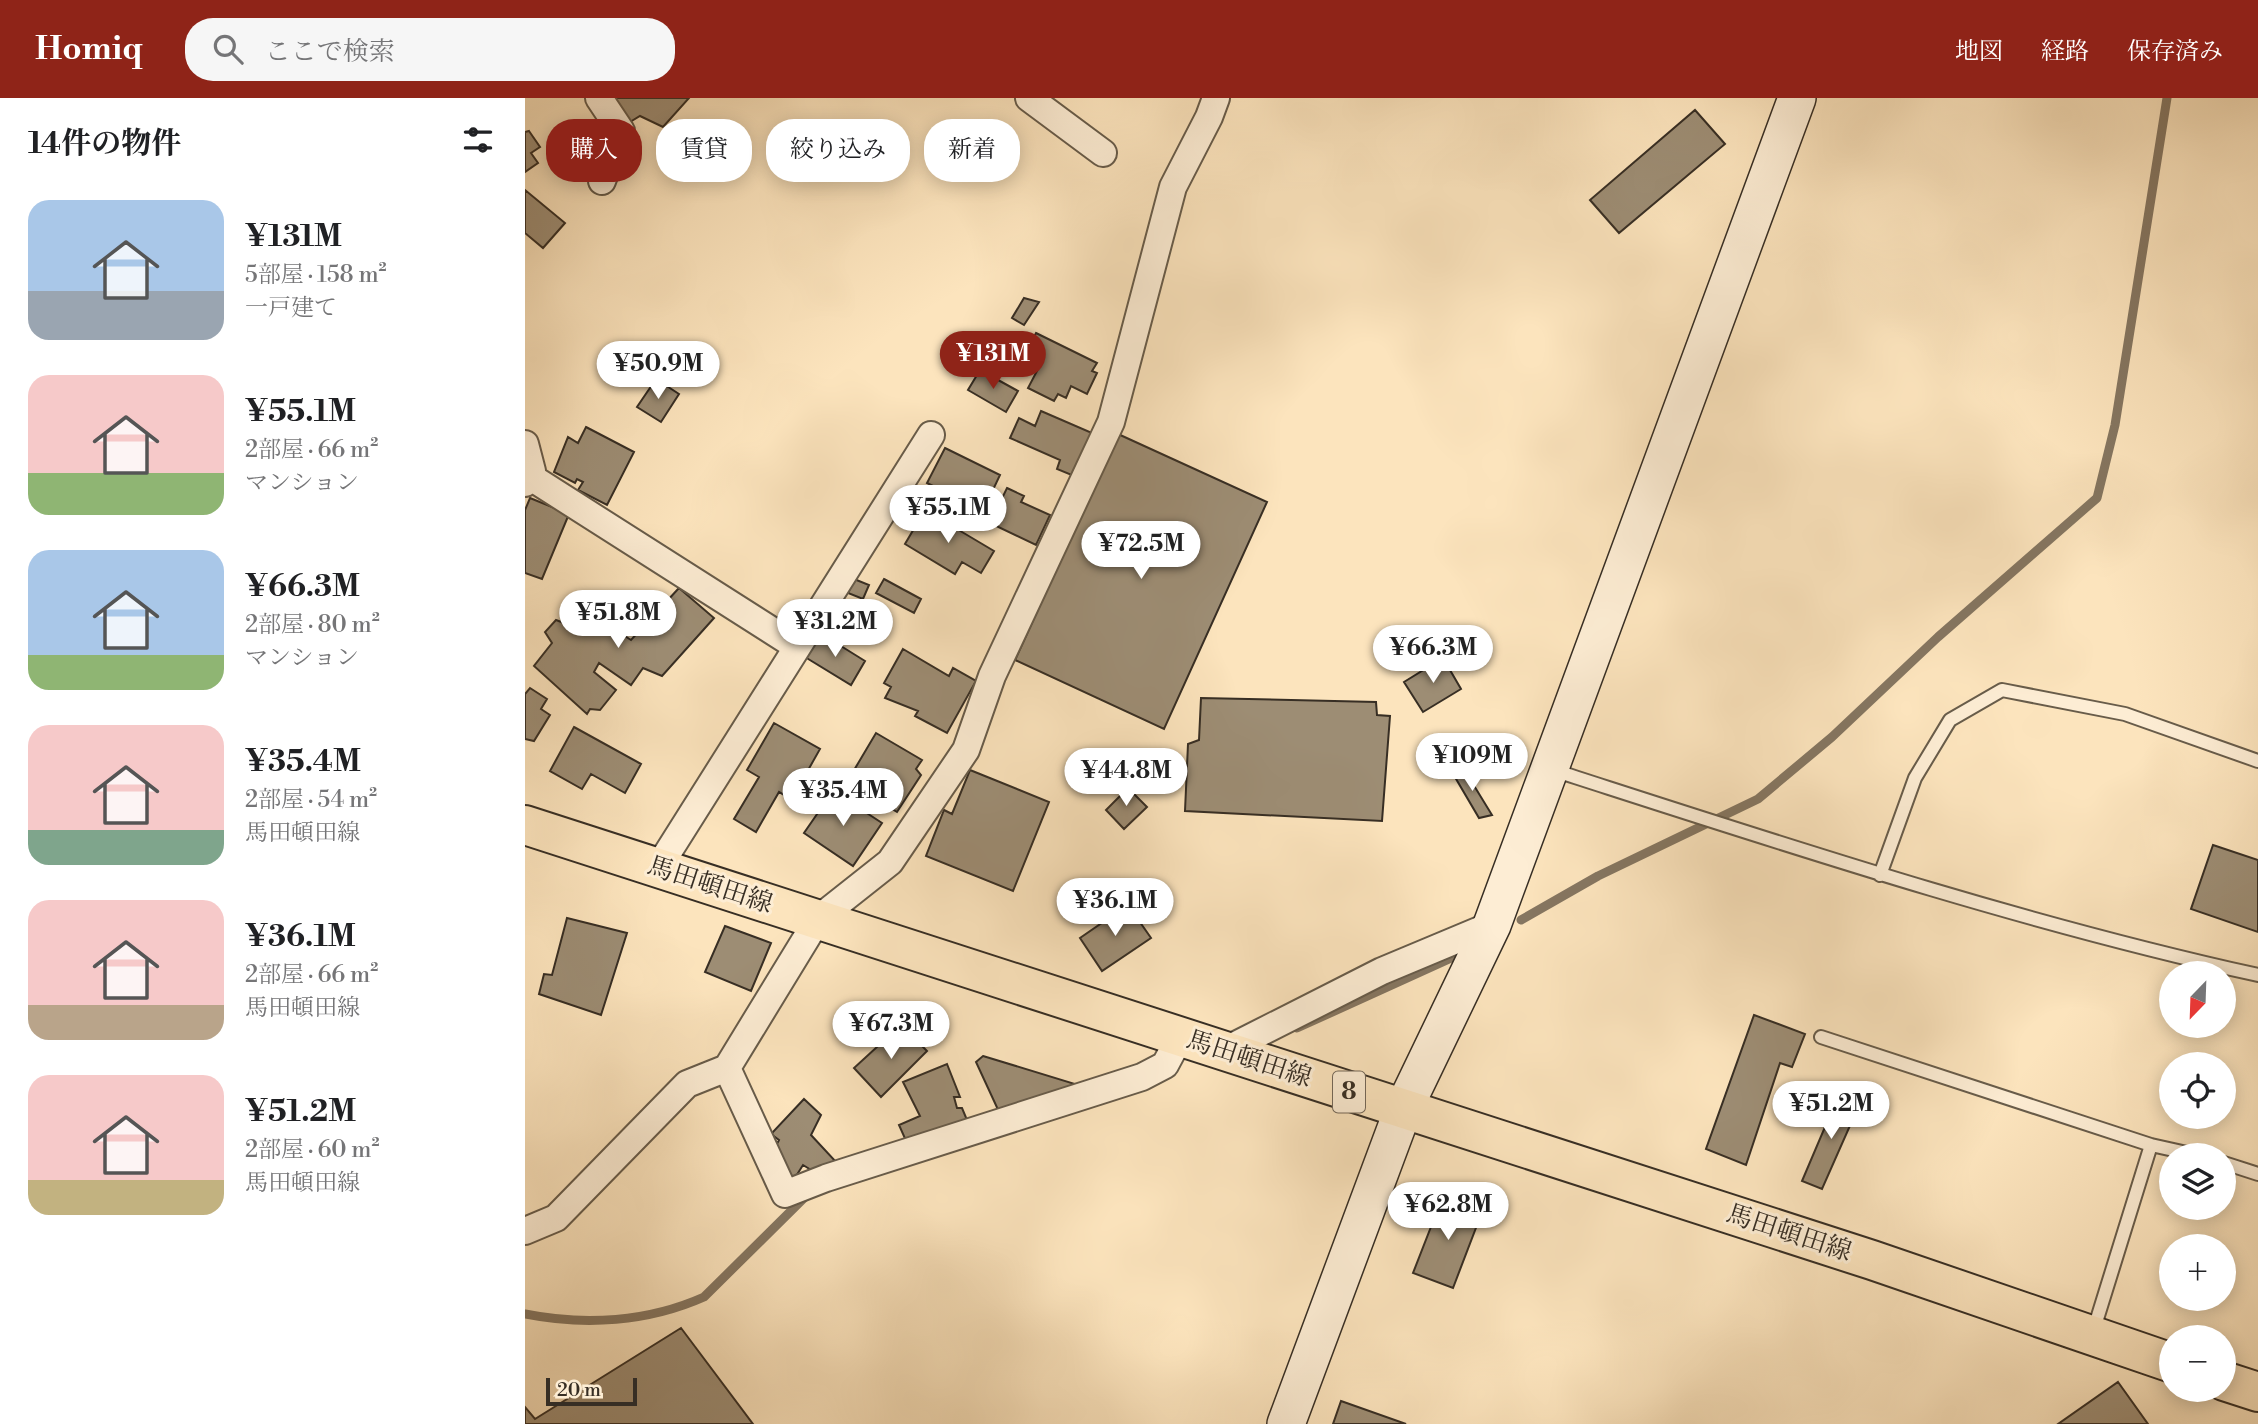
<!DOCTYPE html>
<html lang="ja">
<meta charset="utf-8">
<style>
body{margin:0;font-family:"Libre Bodoni","Noto Serif JP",serif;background:#f6f6f6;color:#202124;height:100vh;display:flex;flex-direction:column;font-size:26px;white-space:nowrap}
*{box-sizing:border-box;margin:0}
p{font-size:23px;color:#757577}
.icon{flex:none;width:38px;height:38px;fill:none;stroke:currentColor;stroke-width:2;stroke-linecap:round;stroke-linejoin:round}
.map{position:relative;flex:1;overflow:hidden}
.panel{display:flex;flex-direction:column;background:#fff;width:525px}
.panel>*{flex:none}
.guide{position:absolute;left:21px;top:21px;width:665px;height:63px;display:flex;gap:14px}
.needle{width:46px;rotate:203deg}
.fabs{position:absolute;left:1634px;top:863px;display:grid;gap:14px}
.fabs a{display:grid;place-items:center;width:77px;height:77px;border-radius:50%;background:#fff;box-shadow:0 4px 18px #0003;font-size:35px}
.scale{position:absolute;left:21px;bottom:18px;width:91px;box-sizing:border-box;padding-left:7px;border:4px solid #372e24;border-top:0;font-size:19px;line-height:24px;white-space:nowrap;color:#372e24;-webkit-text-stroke:5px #fdedd4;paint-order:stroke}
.price{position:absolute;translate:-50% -60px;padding:0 16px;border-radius:24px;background:#fff;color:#222;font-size:23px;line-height:46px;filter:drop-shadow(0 2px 4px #0008)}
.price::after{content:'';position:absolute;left:50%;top:42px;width:21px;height:16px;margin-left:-10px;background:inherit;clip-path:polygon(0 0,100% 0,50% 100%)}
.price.selected{background:#8f2418;color:#fff}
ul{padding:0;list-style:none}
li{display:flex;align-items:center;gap:21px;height:175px;padding:0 28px}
li span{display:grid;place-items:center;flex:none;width:196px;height:140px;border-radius:21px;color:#555}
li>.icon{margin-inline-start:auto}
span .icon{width:84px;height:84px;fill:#fffc;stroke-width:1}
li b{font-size:30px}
h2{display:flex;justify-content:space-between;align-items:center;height:84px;padding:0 28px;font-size:30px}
.chip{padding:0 24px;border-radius:28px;background:#fff;box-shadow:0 4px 18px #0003;font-size:24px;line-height:63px}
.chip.selected{background:#8f2418;color:#fff}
header{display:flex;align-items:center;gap:42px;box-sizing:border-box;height:98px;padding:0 35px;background:#8f2418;color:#fff}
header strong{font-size:33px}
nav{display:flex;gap:38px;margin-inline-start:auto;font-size:24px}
.search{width:490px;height:63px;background:#f6f6f6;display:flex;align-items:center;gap:18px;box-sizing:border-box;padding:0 24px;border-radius:28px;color:#757577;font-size:26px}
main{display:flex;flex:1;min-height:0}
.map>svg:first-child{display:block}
</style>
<header>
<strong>Homiq</strong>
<div class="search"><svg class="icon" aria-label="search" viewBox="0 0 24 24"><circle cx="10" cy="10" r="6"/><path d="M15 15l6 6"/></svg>ここで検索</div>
<nav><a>地図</a><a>経路</a><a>保存済み</a></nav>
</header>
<main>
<section class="panel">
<h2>14件の物件<svg class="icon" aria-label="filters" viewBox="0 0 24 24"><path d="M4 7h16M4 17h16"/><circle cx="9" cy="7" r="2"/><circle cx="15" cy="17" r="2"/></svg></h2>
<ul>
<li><span style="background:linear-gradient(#a9c7e8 65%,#9aa5b1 0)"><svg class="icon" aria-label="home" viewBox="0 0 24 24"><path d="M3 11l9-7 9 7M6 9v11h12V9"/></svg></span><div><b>¥131M</b><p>5部屋 · 158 m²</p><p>一戸建て</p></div></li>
<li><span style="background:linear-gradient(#f6c9c9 70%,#8fb573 0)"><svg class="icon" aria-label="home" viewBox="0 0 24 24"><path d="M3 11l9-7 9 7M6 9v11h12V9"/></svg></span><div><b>¥55.1M</b><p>2部屋 · 66 m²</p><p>マンション</p></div></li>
<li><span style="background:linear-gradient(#a9c7e8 75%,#8fb573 0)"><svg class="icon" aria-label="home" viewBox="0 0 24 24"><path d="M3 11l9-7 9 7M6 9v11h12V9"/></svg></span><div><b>¥66.3M</b><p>2部屋 · 80 m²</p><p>マンション</p></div></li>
<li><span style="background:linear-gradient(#f6c9c9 75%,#7fa58c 0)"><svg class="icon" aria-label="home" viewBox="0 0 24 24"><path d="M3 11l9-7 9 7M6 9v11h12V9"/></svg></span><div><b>¥35.4M</b><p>2部屋 · 54 m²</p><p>馬田頓田線</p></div></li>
<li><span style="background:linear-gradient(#f6c9c9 75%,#b9a48a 0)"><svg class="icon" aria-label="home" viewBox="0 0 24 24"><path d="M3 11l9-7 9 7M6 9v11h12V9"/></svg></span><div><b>¥36.1M</b><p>2部屋 · 66 m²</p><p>馬田頓田線</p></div></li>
<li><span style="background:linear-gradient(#f6c9c9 75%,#c2b280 0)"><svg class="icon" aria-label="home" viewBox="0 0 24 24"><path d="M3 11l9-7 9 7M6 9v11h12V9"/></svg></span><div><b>¥51.2M</b><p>2部屋 · 60 m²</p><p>馬田頓田線</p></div></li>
</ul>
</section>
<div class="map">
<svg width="1733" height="1326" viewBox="0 0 1733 1326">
<rect width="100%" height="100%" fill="#fce4bd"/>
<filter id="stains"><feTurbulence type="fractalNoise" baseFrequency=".00286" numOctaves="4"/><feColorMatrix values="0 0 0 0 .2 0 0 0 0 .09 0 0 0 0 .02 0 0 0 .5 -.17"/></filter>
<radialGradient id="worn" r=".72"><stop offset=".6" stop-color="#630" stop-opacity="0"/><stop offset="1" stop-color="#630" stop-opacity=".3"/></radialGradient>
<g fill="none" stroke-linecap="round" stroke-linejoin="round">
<path stroke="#857661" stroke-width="9" d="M996 822 1073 778 1233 701 1307 639 1413 539 1572 400 1590 327 1642 0
M772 930 933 857
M0 1216C60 1228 123 1224 179 1199L279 1100"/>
</g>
<path fill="#9d8d74" stroke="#372e24" stroke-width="2" d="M89 0H164L138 29 115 18 105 24Z
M1170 12 1200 46 1094 135 1065 102Z
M4 33 15 49 6 55 13 65 0 74V34Z
M0 92 40 125 18 150 0 135Z
M499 200 514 204 499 227 487 220Z
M511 235 572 265 567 273 572 275 562 296 546 288 541 300 533 296 529 303 503 290 512 273 496 265Z
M455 272 493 293 481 314 443 292Z
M131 281 154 296 136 324 112 309Z
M516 313 567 335 549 378 532 371 535 362 485 340 494 320 510 328Z
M61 329 109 354 82 407 53 392 58 384 52 381 50 385 29 374 43 339 53 345Z
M593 336 742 404 639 631 490 562Z
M420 350 475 377 458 413 402 385Z
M482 390 499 398 496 404 525 417 511 447 465 425Z
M5 400 44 416 17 481 0 475V412Z
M400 412 469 453 456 475 437 464 430 476 380 446Z
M329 481 344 487 338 501 323 495Z
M359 481 396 501 389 515 351 495Z
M154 490 189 520 137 578 118 570 106 587 74 565 69 574 91 592 75 612 65 611 62 616 9 568 27 545 20 534 31 522 39 525 51 511 82 533 86 529 106 542Z
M295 535 340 563 326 587 280 559Z
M378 551 424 578 428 570 451 583 422 635 390 618 393 613 360 600 366 589 359 585Z
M918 560 936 591 898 614 879 584Z
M5 590 22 601 16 611 25 617 9 643 0 641V596Z
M676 600 851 604 852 617 865 618 857 723 660 713 663 646 674 642Z
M249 625 295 651 282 674 293 680 277 708 254 694 231 734 209 721 234 679 222 672Z
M49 629 116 666 100 695 66 676 57 691 25 673Z
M351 635 397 662 391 671 396 677 372 714 322 684Z
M937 668 967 717 954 720 927 674Z
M445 672 524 704 488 793 401 758 419 712 427 716Z
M603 690 622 709 599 731 581 712Z
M308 693 357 725 328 768 279 735Z
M1688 747 1733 762V834L1666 811Z
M603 807 626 840 577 873 555 840Z
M42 820 102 835 76 917 14 896 19 876 27 877Z
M200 828 246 845 226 893 180 874Z
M1229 917 1280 936 1267 969 1255 965 1221 1067 1181 1051Z
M376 927 402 953 356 999 329 970Z
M458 958 550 986 548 990 475 1016 451 964Z
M422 966 435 999H429L432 1010H437L442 1022 382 1045 374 1027 395 1018 378 984Z
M1314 996 1335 1005 1297 1091 1277 1083Z
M279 1001 296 1017 286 1037 313 1066 291 1075 278 1067 266 1086 247 1055 254 1042 246 1036Z
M918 1098 957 1114 928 1190 888 1175Z
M156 1230 228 1326H0V1309L10 1321Z
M1593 1284 1623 1326H1533Z
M816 1303 881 1326H808Z"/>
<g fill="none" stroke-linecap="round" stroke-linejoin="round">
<g stroke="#685c4a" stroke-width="16">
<path id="lane" d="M1028 672C1261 747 1493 824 1733 877
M1355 777 1390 680 1425 622 1477 592 1600 616 1733 663
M1296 939 1626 1047 1671 1057
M1699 1065 1733 1076
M1568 1234 1626 1047"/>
</g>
<g stroke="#685c4a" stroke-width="30">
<path id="street" d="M74 0 96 33 77 83
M504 0 578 55
M0 346 7 373 0 385
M4 378 271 548
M133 770 406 337
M699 953 857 873 967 827
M202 970 260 1096 301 1080 617 979 640 967 655 939
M0 1133 31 1120 162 986 202 970 293 821 365 764 441 652 467 578 586 324 648 89 684 19 691 0"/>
</g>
<g stroke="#372e24" stroke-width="40">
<path id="secondary" d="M761 1326 878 1012 967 827 1272 0"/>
</g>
<g stroke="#372e24" stroke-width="42">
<path id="primary" d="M0 727 1347 1162 1647 1265
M1699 1283 1733 1294"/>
</g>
<use href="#lane" stroke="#fdedd4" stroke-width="12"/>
<use href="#street" stroke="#fdedd4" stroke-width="26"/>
<use href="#secondary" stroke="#fdedd4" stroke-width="37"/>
<use href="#primary" stroke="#fce4bd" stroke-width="38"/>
</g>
<g text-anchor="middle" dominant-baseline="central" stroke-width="6" stroke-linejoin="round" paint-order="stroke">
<rect fill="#fdedd4" stroke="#726759" stroke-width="2" x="808" y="973.5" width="32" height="41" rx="5"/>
<g font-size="24" font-weight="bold" fill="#372e24">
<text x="824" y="994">8</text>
</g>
<g font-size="26" fill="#372e24" stroke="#fdedd4">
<text transform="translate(185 787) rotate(18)">馬田頓田線</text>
<text transform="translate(724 961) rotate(18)">馬田頓田線</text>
<text transform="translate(1264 1135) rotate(18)">馬田頓田線</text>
</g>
</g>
<rect width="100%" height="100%" filter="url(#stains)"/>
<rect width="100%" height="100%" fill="url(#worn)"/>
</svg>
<div class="fabs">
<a><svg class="needle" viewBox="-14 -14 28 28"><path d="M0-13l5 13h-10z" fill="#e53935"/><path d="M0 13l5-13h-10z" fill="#757577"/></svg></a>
<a><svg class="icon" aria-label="locate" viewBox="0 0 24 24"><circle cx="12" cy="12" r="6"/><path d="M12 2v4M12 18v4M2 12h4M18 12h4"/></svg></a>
<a><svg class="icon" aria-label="layers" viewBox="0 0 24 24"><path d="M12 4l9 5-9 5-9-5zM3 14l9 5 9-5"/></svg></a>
<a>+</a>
<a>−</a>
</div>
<div class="scale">20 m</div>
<b class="price selected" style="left:468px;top:293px">¥131M</b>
<b class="price" style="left:133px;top:303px">¥50.9M</b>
<b class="price" style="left:423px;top:447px">¥55.1M</b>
<b class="price" style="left:616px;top:483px">¥72.5M</b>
<b class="price" style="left:93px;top:552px">¥51.8M</b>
<b class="price" style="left:310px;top:561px">¥31.2M</b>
<b class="price" style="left:908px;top:587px">¥66.3M</b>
<b class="price" style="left:947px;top:695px">¥109M</b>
<b class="price" style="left:601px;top:710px">¥44.8M</b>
<b class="price" style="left:318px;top:730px">¥35.4M</b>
<b class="price" style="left:590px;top:840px">¥36.1M</b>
<b class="price" style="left:366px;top:963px">¥67.3M</b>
<b class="price" style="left:1306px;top:1043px">¥51.2M</b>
<b class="price" style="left:923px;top:1144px">¥62.8M</b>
<div class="guide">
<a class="chip selected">購入</a>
<a class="chip">賃貸</a>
<a class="chip">絞り込み</a>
<a class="chip">新着</a>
</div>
</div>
</main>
